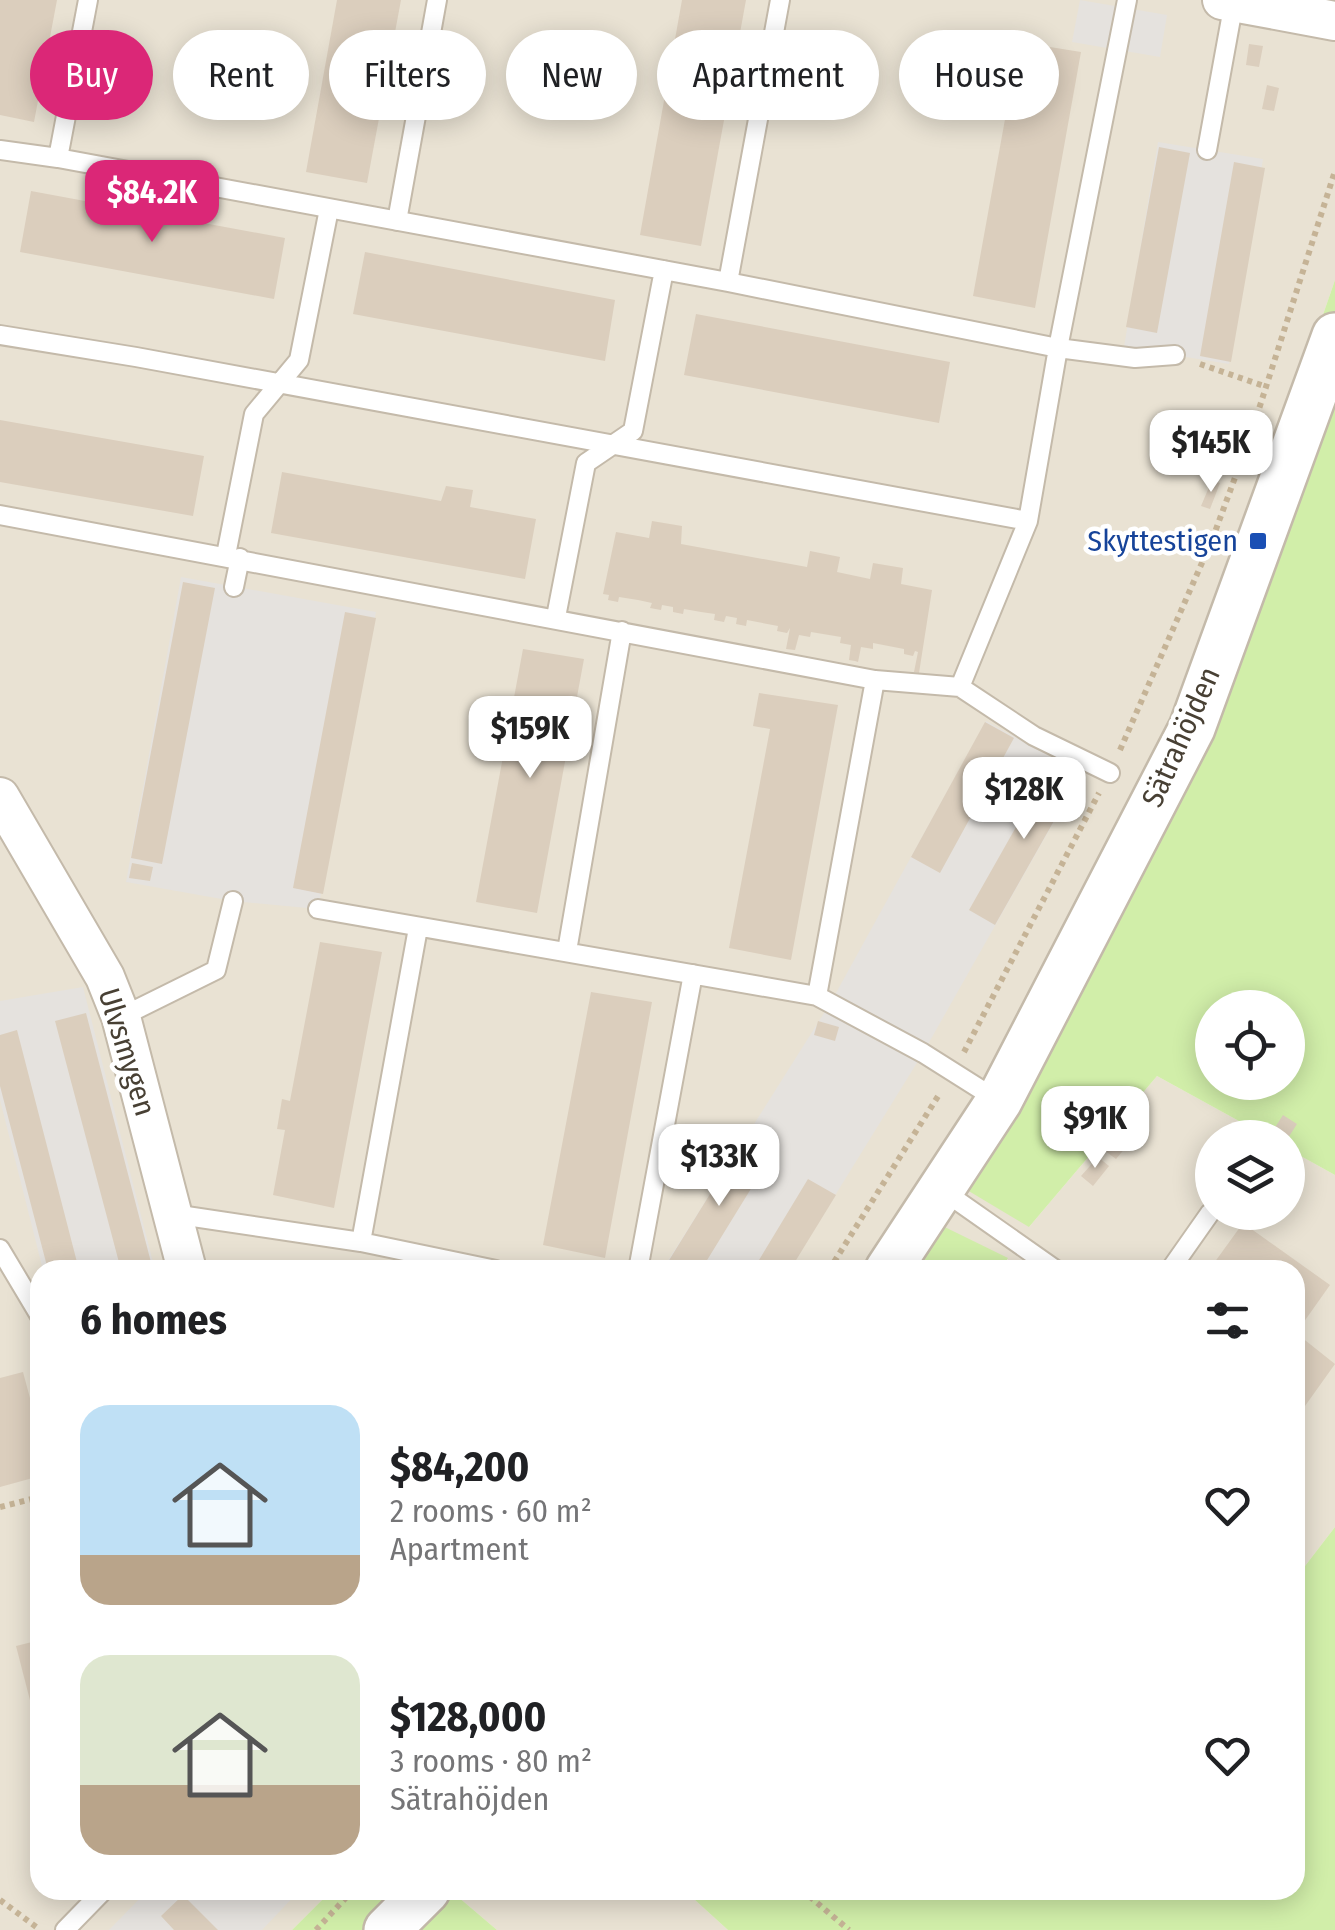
<!DOCTYPE html>
<meta charset="utf-8">
<style>
body{margin:0;font-family:"Fira Sans Condensed",sans-serif;background:#f6f6f6;color:#202124;height:100vh;display:flex;flex-direction:column;font-size:38px;white-space:nowrap}
*{box-sizing:border-box;margin:0}
p{font-size:32px;color:#757577}
.icon{flex:none;width:55px;height:55px;fill:none;stroke:currentColor;stroke-width:2;stroke-linecap:round;stroke-linejoin:round}
.map{position:relative;flex:1;overflow:hidden}
.sheet{position:absolute;left:30px;top:1260px;width:1275px;height:640px;display:flex;flex-direction:column;background:#fff;border-radius:30px;box-shadow:0 5px 25px #0003}
.sheet>*{flex:none}
.top-card{position:absolute;left:30px;top:30px;width:1275px;height:90px;display:flex;gap:20px}
.controls{position:absolute;left:1195px;top:990px;display:grid;gap:20px}
.controls a{display:grid;place-items:center;width:110px;height:110px;border-radius:50%;background:#fff;box-shadow:0 5px 25px #0003;font-size:50px}
.price{position:absolute;translate:-50% -85px;padding:0 22px;border-radius:20px;background:#fff;color:#222;font-size:32px;line-height:65px;filter:drop-shadow(0 2px 5px #0008)}
.price::after{content:'';position:absolute;left:50%;top:60px;width:30px;height:22px;margin-left:-15px;background:inherit;clip-path:polygon(0 0,100% 0,50% 100%)}
.price.current{background:#db2777;color:#fff}
ul{padding:0;list-style:none}
li{display:flex;align-items:center;gap:30px;height:250px;padding:0 50px}
li span{display:grid;place-items:center;flex:none;width:280px;height:200px;border-radius:30px;color:#555}
li>.icon{margin-inline-start:auto}
span .icon{width:120px;height:120px;fill:#fffc;stroke-width:1}
li b{font-size:42px}
h2{display:flex;justify-content:space-between;align-items:center;height:120px;padding:0 50px;font-size:42px}
.chip{padding:0 35px;border-radius:45px;background:#fff;box-shadow:0 5px 25px #0003;font-size:35px;line-height:90px}
.chip.current{background:#db2777;color:#fff}
.map>svg:first-child{display:block}
</style>
<div class="map">
<svg width="1335" height="1930" viewBox="0 0 1335 1930">
<rect width="100%" height="100%" fill="#f5f0e5"/>
<path fill="#e9e2d3" d="M0 0H1335V280L1185 713 1029 1227 1157 1076 1268 1137 1212 1138V1212H1288V1149L1335 1175V1527L1295 1579V1270H1001L1008 1259 874 1270H40V1890H332L292 1930H0Z
M450 1890H684L728 1930H497Z"/>
<path fill="#d1eea9" fill-rule="evenodd" d="M1335 280V1175L1288 1149V1138L1268 1137 1157 1076 1029 1227 937 1172 1185 713ZM1212 1008H1288V1082H1212Z
M912 1211 1008 1258 1001 1270H874Z
M1335 1527V1930H728L684 1890H1295V1579Z
M332 1890H450L497 1930H292Z"/>
<path fill="#e5e2de" d="M1080 0 1167 15 1160 57 1072 42Z
M1158 142 1263 159 1229 364 1124 347Z
M181 577 376 612 318 909 233 901 126 882Z
M986 721 1081 774 923 1053 789 1270H662L831 1002Z
M83 987 155 1270H43L0 1100V1001Z
M148 1890H300L262 1930H109Z"/>
<path fill="#dbcebd" d="M0 0H57L34 122 0 115Z
M337 0H401L367 183 306 172Z
M682 0H746L701 246 640 235Z
M1019 42 1081 52 1035 308 973 296Z
M1249 44 1263 46 1259 67 1246 65Z
M1267 85 1279 88 1274 111 1262 109Z
M1159 147 1190 153 1157 333 1126 327Z
M1234 162 1265 168 1231 362 1200 356Z
M31 191 285 238 274 299 20 252Z
M365 252 615 300 605 361 353 314Z
M696 314 950 362 939 423 684 375Z
M0 420 204 456 193 516 0 482Z
M282 472 441 501 446 486 473 490 470 507 536 519 525 579 271 533Z
M1212 480 1220 483 1210 509 1201 506Z
M652 521 682 526 681 544 807 567 810 551 840 557 837 572 870 579 873 563 903 568 901 584 932 590 919 673 914 672 918 652 915 651 913 656 904 654V649L873 643V649L861 647 858 662 855 661 849 660 851 645 840 643 841 637 811 632 810 637 799 635 795 650 786 649 790 628 787 633 777 631 778 626 747 620 746 626 736 624 737 618 726 616 724 622 714 620 715 614 701 612 684 609 683 614 673 612V607L662 605 661 610 650 608 652 603 638 600 619 597 618 602 608 600 609 595 603 594 616 532 649 538Z
M183 582 215 588 162 864 131 858Z
M345 612 376 618 323 894 293 888Z
M523 649 584 659 537 913 476 902Z
M759 693 838 705 791 960 729 948 770 729 753 726Z
M985 722 1014 738 940 873 911 857Z
M1054 760 1080 775 995 925 969 910Z
M132 863 153 867 150 881 129 878Z
M320 942 382 952 334 1208 273 1195 285 1130 277 1129 282 1099 290 1101Z
M591 992 652 1002 605 1258 543 1245Z
M86 1013 153 1270H121L55 1021Z
M818 1021 839 1027 835 1041 814 1035Z
M17 1030 79 1270H48L0 1086V1035Z
M1283 1115 1297 1124 1288 1138 1274 1129Z
M1121 1130 1132 1140 1116 1159 1104 1150Z
M744 1139 771 1156 701 1270H663Z
M1098 1157 1109 1166 1093 1186 1081 1176Z
M808 1179 836 1195 790 1270H753Z
M1243 1223 1330 1285 1296 1333 1335 1364 1295 1420V1270H1209Z
M23 1372 34 1413 40 1411V1476L0 1487V1378Z
M40 1640V1706L32 1708 16 1646Z
M183 1895 218 1930H174L161 1916Z"/>
<g fill="none" stroke-linecap="round" stroke-linejoin="round">
<g stroke="#c4baaa" stroke-width="22">
<path id="service" d="M0 150 58 158 88 0
M1207 150 1234 2
M58 158 728 282 1058 348 1135 358 1175 355
M397 221 437 0
M728 282 780 0
M0 335 136 357 1028 521
M0 515 875 680 960 687 1034 736 1110 773
M226 555 254 414 299 360 329 209
M234 587 240 558
M556 617 586 463 633 431 664 270
M960 687 1028 521 1058 348 1127 0
M318 909 817 996 923 1053 999 1101
M567 951 622 631
M817 996 875 680
M121 1017 216 970 233 901
M942 1190 1056 1270
M173 1214 361 1242 496 1270
M361 1242 418 928
M0 1249 40 1316
M638 1270 693 974
M1170 1270 1210 1213
M65 1930 104 1890"/>
</g>
<g stroke="#c4baaa" stroke-width="42">
<path id="minor" d="M1222 0 1335 21
M0 797 105 977 121 1017 187 1270"/>
</g>
<g stroke="#c4baaa" stroke-width="50">
<path id="tertiary" d="M888 1270 999 1101 1192 728 1335 336
M387 1930 427 1890"/>
</g>
<path stroke="#c5b396" stroke-width="6" stroke-dasharray="5 5" stroke-linecap="butt" d="M1200 364 1264 386
M1120 750 1212 540 1250 437 1335 171
M964 1052 1099 793
M829 1270 940 1093
M0 1507 40 1497
M802 1890 849 1930
M0 1900 39 1929
M316 1930 353 1890"/>
<use href="#service" stroke="#fff" stroke-width="18"/>
<use href="#minor" stroke="#fff" stroke-width="38"/>
<use href="#tertiary" stroke="#fff" stroke-width="45"/>
</g>
<rect fill="#1a4fb4" stroke="#fff" stroke-width="4" x="1248" y="531" width="20" height="20" rx="5"/>
<g text-anchor="middle" dominant-baseline="central" stroke-width="9" stroke-linejoin="round" paint-order="stroke">
<g font-size="30" fill="#164399" stroke="#fff" text-anchor="end">
<text x="1238" y="541">Skyttestigen</text>
</g>
<g font-size="30" fill="#484034" stroke="#fff">
<text transform="translate(1181 737) rotate(-66)">Sätrahöjden</text>
<text transform="translate(127 1052) rotate(73)">Ulvsmygen</text>
</g>
</g>
</svg>
<div class="controls">
<a><svg class="icon" aria-label="locate" viewBox="0 0 24 24"><circle cx="12" cy="12" r="6"/><path d="M12 2v4M12 18v4M2 12h4M18 12h4"/></svg></a>
<a><svg class="icon" aria-label="layers" viewBox="0 0 24 24"><path d="M12 4l9 5-9 5-9-5zM3 14l9 5 9-5"/></svg></a>
</div>
<b class="price current" style="left:152px;top:245px">$84.2K</b>
<b class="price" style="left:1211px;top:495px">$145K</b>
<b class="price" style="left:530px;top:781px">$159K</b>
<b class="price" style="left:1024px;top:842px">$128K</b>
<b class="price" style="left:1095px;top:1171px">$91K</b>
<b class="price" style="left:719px;top:1209px">$133K</b>
<div class="top-card">
<a class="chip current">Buy</a>
<a class="chip">Rent</a>
<a class="chip">Filters</a>
<a class="chip">New</a>
<a class="chip">Apartment</a>
<a class="chip">House</a>
</div>
<section class="sheet">
<h2>6 homes<svg class="icon" aria-label="filters" viewBox="0 0 24 24"><path d="M4 7h16M4 17h16"/><circle cx="9" cy="7" r="2"/><circle cx="15" cy="17" r="2"/></svg></h2>
<ul>
<li><span style="background:linear-gradient(#bfe0f5 75%,#b9a48a 0)"><svg class="icon" aria-label="home" viewBox="0 0 24 24"><path d="M3 11l9-7 9 7M6 9v11h12V9"/></svg></span><div><b>$84,200</b><p>2 rooms · 60 m²</p><p>Apartment</p></div><svg class="icon" aria-label="heart" viewBox="0 0 24 24"><path d="M12 20l-8-8c-3-5 5-10 8-4 3-6 11-1 8 4z"/></svg></li>
<li><span style="background:linear-gradient(#dfe7d0 65%,#b9a48a 0)"><svg class="icon" aria-label="home" viewBox="0 0 24 24"><path d="M3 11l9-7 9 7M6 9v11h12V9"/></svg></span><div><b>$128,000</b><p>3 rooms · 80 m²</p><p>Sätrahöjden</p></div><svg class="icon" aria-label="heart" viewBox="0 0 24 24"><path d="M12 20l-8-8c-3-5 5-10 8-4 3-6 11-1 8 4z"/></svg></li>
</ul>
</section>
</div>
